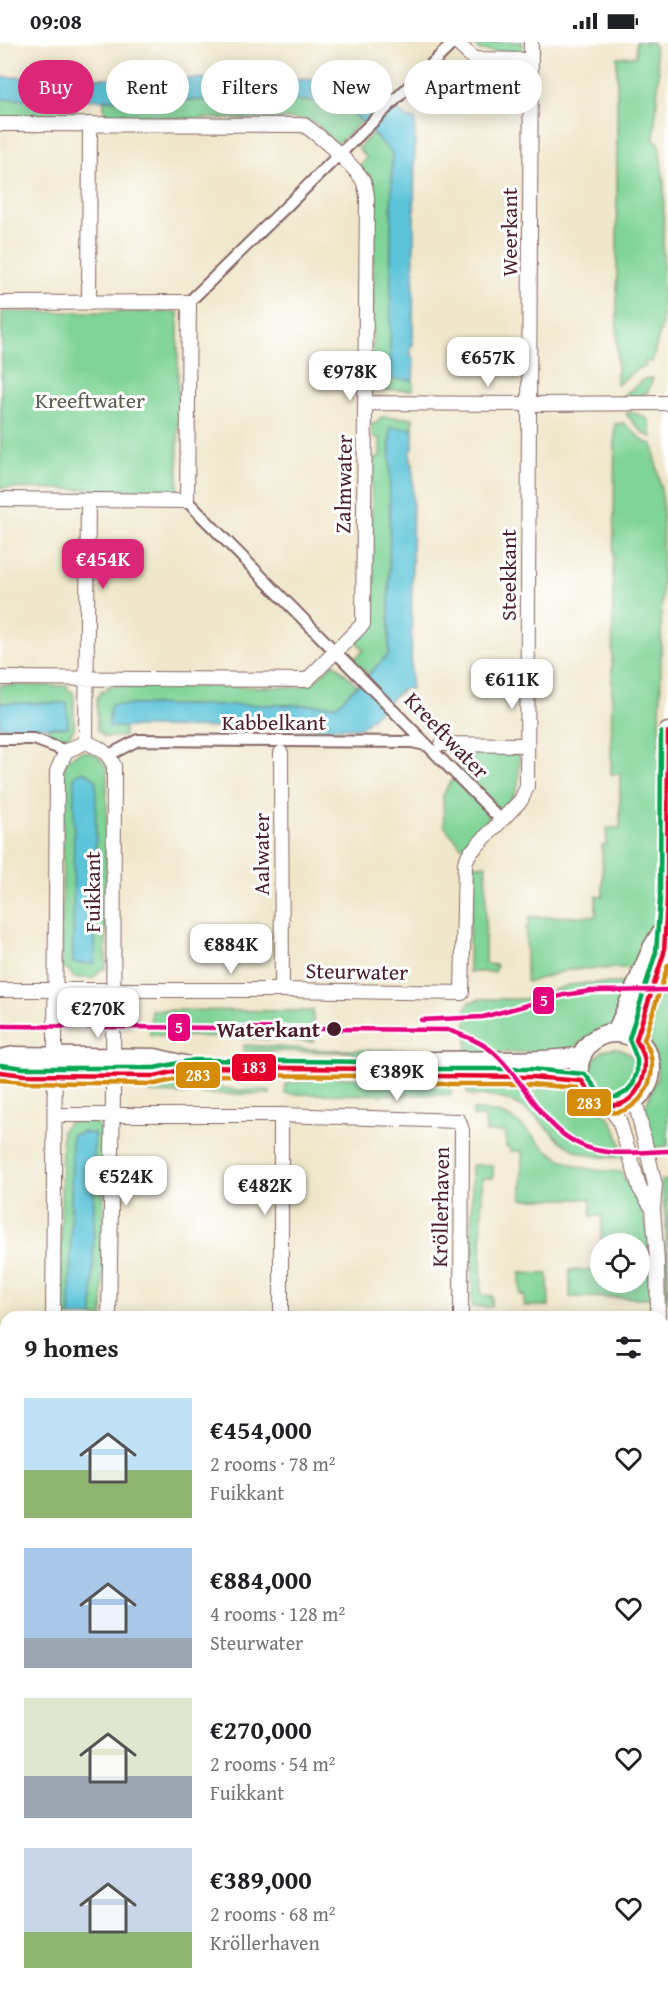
<!DOCTYPE html>
<meta charset="utf-8">
<style>
body{margin:0;font-family:"Gentium Book Plus",serif;background:#f2f2f2;color:#202124;height:100vh;display:flex;flex-direction:column;font-size:22px;white-space:nowrap}
*{box-sizing:border-box;margin:0}
p{font-size:20px;color:#757577}
.icon{flex:none;width:33px;height:33px;fill:none;stroke:currentColor;stroke-width:2;stroke-linecap:round;stroke-linejoin:round}
.map{position:relative;flex:1;overflow:hidden}
.details{position:absolute;left:0px;top:1269px;width:669px;height:686px;display:flex;flex-direction:column;background:#fff;border-radius:18px 18px 0 0;box-shadow:0 3px 15px #0003}
.details>*{flex:none}
.banner{position:absolute;left:18px;top:18px;width:633px;height:54px;display:flex;gap:12px}
.tools{position:absolute;left:590px;top:1191px;display:grid;gap:12px}
.tools a{display:grid;place-items:center;width:60px;height:60px;border-radius:50%;background:#fff;box-shadow:0 3px 15px #0003;font-size:30px}
.price{position:absolute;translate:-50% -51px;padding:0 14px;border-radius:12px;background:#fff;color:#222;font-size:20px;line-height:39px;filter:drop-shadow(0 2px 3px #0008)}
.price::after{content:'';position:absolute;left:50%;top:36px;width:18px;height:14px;margin-left:-9px;background:inherit;clip-path:polygon(0 0,100% 0,50% 100%)}
.price.current{background:#db2777;color:#fff}
ul{padding:0;list-style:none}
li{display:flex;align-items:center;gap:18px;height:150px;padding:0 24px}
li span{display:grid;place-items:center;flex:none;width:168px;height:120px;border-radius:0px;color:#555}
li>.icon{margin-inline-start:auto}
span .icon{width:72px;height:72px;fill:#fffc;stroke-width:1}
li b{font-size:26px}
h2{display:flex;justify-content:space-between;align-items:center;height:72px;padding:0 24px;font-size:26px}
.pill{padding:0 21px;border-radius:27px;background:#fff;box-shadow:0 3px 15px #0003;font-size:21px;line-height:54px}
.pill.current{background:#db2777;color:#fff}
.status{display:flex;justify-content:space-between;align-items:center;height:42px;padding:0 30px;background:#fff;direction:ltr}
.status svg{height:16px;fill:currentColor}
.map>svg:first-child{display:block}
</style>
<div class="status"><b>09:08</b><svg viewBox="0 0 49 12"><path d="M0 12V9h3v3zM5 12V6h3v6zM10 12V3h3v9zM15 12V0h3v12zM26 1h20v11H26zM47 4h2v5h-2z"/></svg></div>
<div class="map">
<svg width="668" height="1954" viewBox="0 0 668 1954">
<rect width="100%" height="100%" fill="#fff"/>
<filter id="ink" filterUnits="userSpaceOnUse"><feTurbulence type="fractalNoise" baseFrequency=".0167" numOctaves="2"/><feDisplacementMap in="SourceGraphic" scale="12" xChannelSelector="R" yChannelSelector="G"/><feConvolveMatrix kernelMatrix="1 2 1 2 8 2 1 2 1" color-interpolation-filters="sRGB"/></filter>
<filter id="wash" filterUnits="userSpaceOnUse"><feTurbulence type="fractalNoise" baseFrequency=".008" numOctaves="4" result="noise"/><feDisplacementMap in="SourceGraphic" scale="24" xChannelSelector="R" yChannelSelector="G"/><feGaussianBlur stdDeviation="1.35" result="paint"/><feColorMatrix in="noise" values="0 0 0 0 0 0 0 0 0 0 0 0 0 0 0 0 0 1.4 0 .05"/><feComposite in="paint" operator="in"/></filter>
<g filter="url(#wash)">
<rect width="100%" height="100%" fill="#f0e7cb"/>
<path fill="#80d497" stroke="#657a61" stroke-width="1.5" d="M476 0H523L522 8 519 10 480 9 476 5Z
M636 0H653L659 30 654 98 659 100 664 144 662 282 652 320 646 319 645 325 637 327 617 343V15L636 14Z
M0 57H77V76L0 75Z
M104 58 341 59 361 80 337 102 317 82 306 77 104 76Z
M373 91 392 111 390 336 413 338V348H383L378 342 372 341 374 146 366 131 359 124 367 116 358 106Z
M2 270H178V449L0 446Z
M653 336 648 350 639 355H622L644 337Z
M628 370 638 372 649 378 652 395 644 392 626 372Z
M382 375 413 376V387L390 386 389 612 368 632 353 618 364 608 356 599 367 588 370 577 372 416 380 415V396L372 395V381H377Z
M624 381 645 400 653 402 663 460 658 848 655 884 641 920 636 918 633 926 572 927 528 940 526 939V885L529 884V875L596 874V854H603L602 803H606L607 786H620V732H611V723L615 382Z
M334 621 357 643 337 663H110L109 685H124V695H105L97 687V655L101 650 107 648V644L300 645 315 639Z
M0 643 68 644 67 648 73 650 74 654V686L69 694H48V685H68L67 661H0Z
M82 709 96 712 107 725 106 927H101L93 936H74L68 927H62L63 730 68 717Z
M452 712H518L520 715C518 743 522 746 502 768H500L497 765 487 775 490 778 464 804H461L444 784 443 754 448 743 464 728 452 715Z
M470 823H486L485 922 497 923 494 930H469Z
M588 941H628L614 982C598 992 586 992 573 1008L467 1012 466 966 470 960 480 957H527L569 943Z
M659 951H668V1104L649 1106 643 1071 657 1036 656 1016 651 1003 649 986Z
M151 968 313 969V1000L281 997 150 993Z
M244 1003 327 1008H451V1012L364 1017 349 1010 244 1009Z
M592 1028a22 22 0 1 1 44 0a22 22 0 1 1-44 0Z
M325 1035 450 1040 451 1053 285 1052 286 1042Z
M186 1040 194 1041 193 1052 150 1051V1044Z
M467 1040 569 1045 590 1063 608 1074 614 1083 625 1115C610 1116 593 1116 579 1110 557 1101 546 1082 528 1069 510 1056 492 1054 470 1053L467 1050Z
M204 1043 236 1048H270V1052H203Z
M473 1068C528 1068 526 1101 567 1120 585 1128 603 1129 622 1130L625 1139 631 1137 649 1194 650 1256 570 1255V1228H600V1240H639V1202L601 1201 602 1174H591V1157H522V1109H510V1105H506V1090H486L485 1075H473Z
M75 1080C91 1080 98 1077 104 1094L103 1275H93L94 1091 72 1092 70 1275H60L62 1088 68 1081Z
M472 1123H493V1136H482L481 1253 492 1254V1265H472Z
M668 1138V1259H666V1180L661 1139Z
M520 1231 548 1232 549 1264H524V1253H520Z
M665 1287H668V1482H663Z
M663 1506H668V1587H663Z
M26 1949H62V1954H26Z"/>
<path fill="#5cc4d9" stroke="#537282" stroke-width="1.5" d="M0 35 366 38 405 74V76L415 77 413 303H411V316H414L413 338 390 337 392 111 341 59 0 57Z
M390 385 413 387V407L410 408 411 421H413L411 647H401V650H399L361 686 109 685 110 663H337L389 612Z
M0 661H67L68 685H0Z
M81 730H86L96 738 95 922 73 921 74 738 75 733Z
M84 1089 85 1092 94 1091 93 1275H70L72 1092H80V1090Z
M663 1587H668V1622H663Z
M663 1781H668V1813H663Z
M62 1949H92V1954H62Z
M253 1949H284V1954H253Z
M385 1949H460L465 1954H391Z"/>
</g>
<g filter="url(#ink)">
<g fill="none" stroke-linecap="round" stroke-linejoin="round">
<g stroke="#846563" stroke-width="14">
<path id="pedestrian" d="M189 260 454 0
M187 459 500 777
M0 697H34L66 709
M109 713 138 698 412 700 426 703"/>
</g>
<g stroke="#846563" stroke-width="16">
<path id="minor" d="M456 0 474 17 531 18
M0 82 304 83C319 93 348 119 360 134 365 140 366 147 367 155L363 582 307 638 0 636
M0 261 189 260 187 459 0 457
M89 261 90 82
M365 361 530 362 668 361
M86 700 88 458
M442 702 527 703
M281 711 282 948
M0 948H282L462 951 465 821 469 812 521 758 527 745 531 0
M635 1058 655 1143 653 1167 657 1219 658 1275
M607 1063 619 1078 640 1147 653 1167
M55 1073H281L459 1079 462 1088 461 1275
M281 1073V1275
M53 1275 57 729 66 709 86 700C100 706 108 710 114 724L113 1055 109 1275
M0 1818H6
M173 1954V1948
M628 1954V1948"/>
</g>
<g stroke="#846563" stroke-width="21">
<path id="tertiary" d="M616 991 652 906 663 888
M579 1027a36 36 0 1 1 72 0a36 36 0 1 1-72 0Z
M636 998 664 911V887L667 857 668 690
M0 1017 14 1014 155 1016 189 1024
M381 1026C400 1019 418 1020 437 1019 485 1017 534 1022 582 1014
M0 1030 24 1033 138 1034H155L194 1025 376 1027C443 1044 514 1028 582 1039"/>
</g>
<use href="#pedestrian" stroke="#fff" stroke-width="10"/>
<use href="#minor" stroke="#fff" stroke-width="14"/>
<use href="#tertiary" stroke="#fff" stroke-width="18"/>
<g stroke="#fff" stroke-width="9">
<path id="bus-1" d="M0 1030 24 1033 155 1034 194 1025 376 1027 427 1034 531 1035 582 1039C588 1048 594 1058 605 1062 631 1070 649 1037 644 1015 643 1010 639 1003 636 998L664 911 667 857 668 690"/>
</g>
<g stroke="#fff" stroke-width="9">
<path id="bus-2" d="M0 1038 24 1040 155 1042 195 1033 375 1034 427 1042H530L578 1046C581 1051 584 1057 589 1061 622 1089 658 1050 651 1015 650 1009 647 1003 644 998L668 923"/>
</g>
<g stroke="#fff" stroke-width="9">
<path id="bus-3" d="M1 1023 24 1026H154L194 1018 376 1020 427 1027H531L585 1032 598 1049 608 1055H617L626 1050 633 1042 637 1030V1017L629 997 656 910 660 857 661 690"/>
</g>
<use href="#bus-1" stroke="#e4002b" stroke-width="4.5"/>
<use href="#bus-2" stroke="#d48b09" stroke-width="4.5"/>
<use href="#bus-3" stroke="#00a651" stroke-width="4.5"/>
<g stroke="#fff" stroke-width="9">
<path id="tram-1" d="M421 978 483 975 564 953 590 949 668 948
M0 984 448 988C464 994 480 999 493 1010 526 1039 540 1085 581 1103 607 1115 640 1110 668 1109"/>
</g>
<use href="#tram-1" stroke="#e5007d" stroke-width="4.5"/>
</g>
</g>
<circle fill="#4a1f2b" stroke="#fff" stroke-width="2" cx="334" cy="987" r="8"/>
<g text-anchor="middle" dominant-baseline="central" stroke-width="6" stroke-linejoin="round" paint-order="stroke">
<g font-size="22" fill="#4a1f2b" stroke="#fff">
<text transform="translate(509 190) rotate(-90)">Weerkant</text>
<text transform="translate(343 442) rotate(-89)">Zalmwater</text>
<text transform="translate(508 533) rotate(-90)">Steekkant</text>
<text x="274" y="680">Kabbelkant</text>
<text transform="translate(447 693) rotate(46)">Kreeftwater</text>
<text transform="translate(261 812) rotate(-90)">Aalwater</text>
<text transform="translate(92 850) rotate(-90)">Fuikkant</text>
<text transform="translate(357 929) rotate(1)">Steurwater</text>
<text transform="translate(440 1165) rotate(-89)">Kröllerhaven</text>
</g>
<g font-size="22" fill="#5d5e51" stroke="#fff">
<text x="90" y="358">Kreeftwater</text>
</g>
<g font-size="22" font-weight="bold" fill="#4a1f2b" stroke="#fff" text-anchor="end">
<text x="320" y="987">Waterkant</text>
</g>
</g>
<g stroke="#fff" stroke-width="2">
<rect x="532" y="944" width="23" height="29" rx="6" fill="#e5007d"/>
<rect x="167" y="971" width="24" height="29" rx="6" fill="#e5007d"/>
<rect x="231" y="1011" width="46" height="29" rx="6" fill="#e4002b"/>
<rect x="175" y="1019" width="46" height="28" rx="6" fill="#d48b09"/>
<rect x="566" y="1046" width="46" height="29" rx="6" fill="#d48b09"/>
</g>
<g font-size="16" text-anchor="middle" font-weight="bold" fill="#fff">
<text x="544" y="964">5</text>
<text x="179" y="991">5</text>
<text x="254" y="1031">183</text>
<text x="198" y="1039">283</text>
<text x="589" y="1067">283</text>
</g>
</svg>
<div class="tools">
<a><svg class="icon" aria-label="locate" viewBox="0 0 24 24"><circle cx="12" cy="12" r="6"/><path d="M12 2v4M12 18v4M2 12h4M18 12h4"/></svg></a>
</div>
<b class="price" style="left:488px;top:346px">€657K</b>
<b class="price" style="left:350px;top:360px">€978K</b>
<b class="price current" style="left:103px;top:548px">€454K</b>
<b class="price" style="left:512px;top:668px">€611K</b>
<b class="price" style="left:231px;top:933px">€884K</b>
<b class="price" style="left:98px;top:997px">€270K</b>
<b class="price" style="left:397px;top:1060px">€389K</b>
<b class="price" style="left:126px;top:1165px">€524K</b>
<b class="price" style="left:265px;top:1174px">€482K</b>
<div class="banner">
<a class="pill current">Buy</a>
<a class="pill">Rent</a>
<a class="pill">Filters</a>
<a class="pill">New</a>
<a class="pill">Apartment</a>
</div>
<section class="details">
<h2>9 homes<svg class="icon" aria-label="filters" viewBox="0 0 24 24"><path d="M4 7h16M4 17h16"/><circle cx="9" cy="7" r="2"/><circle cx="15" cy="17" r="2"/></svg></h2>
<ul>
<li><span style="background:linear-gradient(#bfe0f5 60%,#8fb573 0)"><svg class="icon" aria-label="home" viewBox="0 0 24 24"><path d="M3 11l9-7 9 7M6 9v11h12V9"/></svg></span><div><b>€454,000</b><p>2 rooms · 78 m²</p><p>Fuikkant</p></div><svg class="icon" aria-label="heart" viewBox="0 0 24 24"><path d="M12 20l-8-8c-3-5 5-10 8-4 3-6 11-1 8 4z"/></svg></li>
<li><span style="background:linear-gradient(#a9c7e8 75%,#9aa5b1 0)"><svg class="icon" aria-label="home" viewBox="0 0 24 24"><path d="M3 11l9-7 9 7M6 9v11h12V9"/></svg></span><div><b>€884,000</b><p>4 rooms · 128 m²</p><p>Steurwater</p></div><svg class="icon" aria-label="heart" viewBox="0 0 24 24"><path d="M12 20l-8-8c-3-5 5-10 8-4 3-6 11-1 8 4z"/></svg></li>
<li><span style="background:linear-gradient(#dfe7d0 65%,#9aa5b1 0)"><svg class="icon" aria-label="home" viewBox="0 0 24 24"><path d="M3 11l9-7 9 7M6 9v11h12V9"/></svg></span><div><b>€270,000</b><p>2 rooms · 54 m²</p><p>Fuikkant</p></div><svg class="icon" aria-label="heart" viewBox="0 0 24 24"><path d="M12 20l-8-8c-3-5 5-10 8-4 3-6 11-1 8 4z"/></svg></li>
<li><span style="background:linear-gradient(#c9d6e8 70%,#8fb573 0)"><svg class="icon" aria-label="home" viewBox="0 0 24 24"><path d="M3 11l9-7 9 7M6 9v11h12V9"/></svg></span><div><b>€389,000</b><p>2 rooms · 68 m²</p><p>Kröllerhaven</p></div><svg class="icon" aria-label="heart" viewBox="0 0 24 24"><path d="M12 20l-8-8c-3-5 5-10 8-4 3-6 11-1 8 4z"/></svg></li>
</ul>
</section>
</div>
